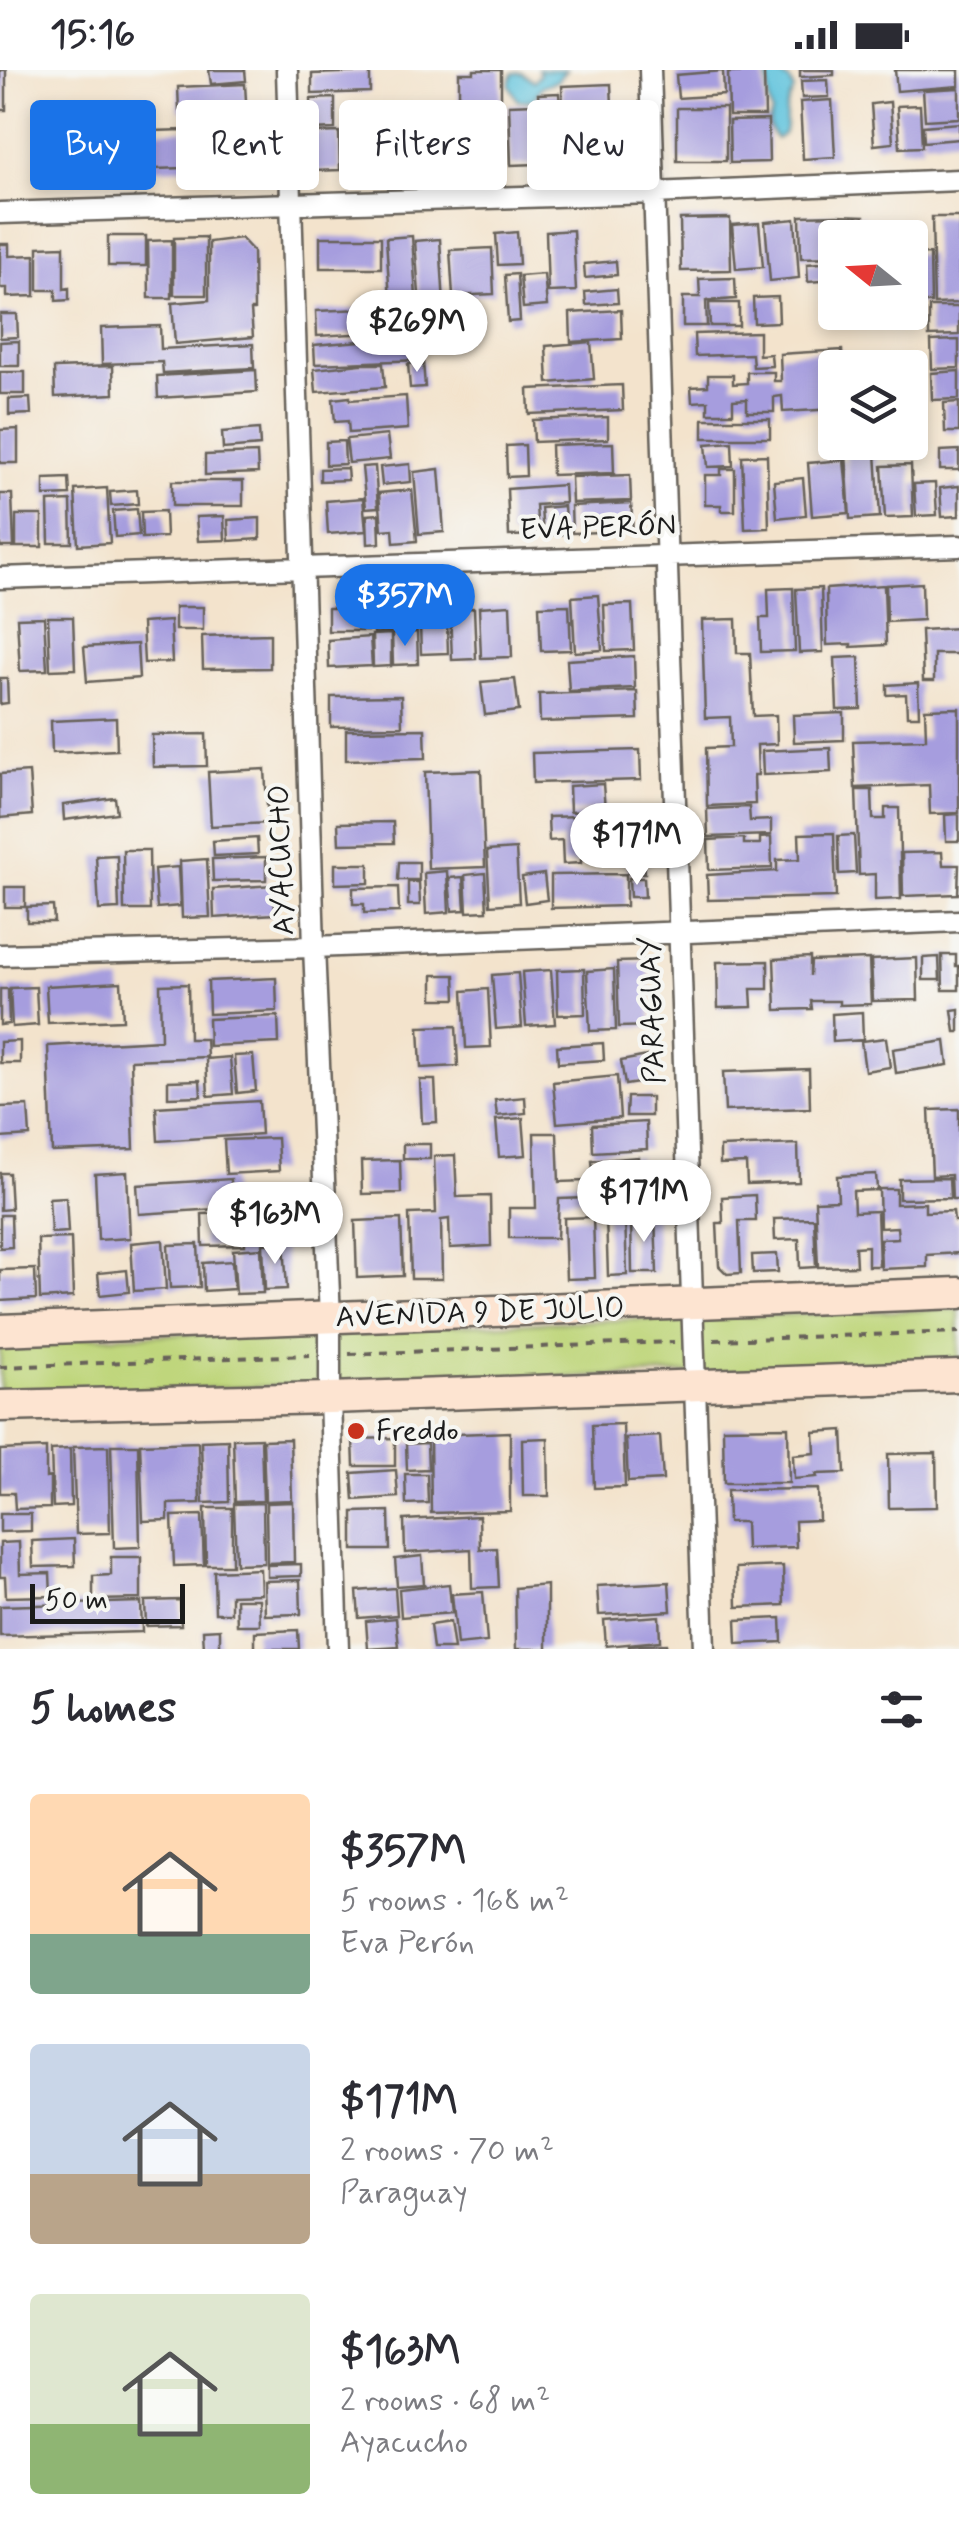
<!DOCTYPE html>
<meta charset="utf-8">
<style>
body{margin:0;font-family:Mynerve,sans-serif;background:#f7f7f7;color:#2b2b33;height:100vh;display:flex;flex-direction:column;font-size:38px;white-space:nowrap}
*{box-sizing:border-box;margin:0}
p{font-size:32px;color:#7c7c81}
.icon{flex:none;width:55px;height:55px;fill:none;stroke:currentColor;stroke-width:2;stroke-linecap:round;stroke-linejoin:round}
.map{position:relative;height:1579px;overflow:hidden}
.drawer{display:flex;flex-direction:column;background:#fff;flex:1}
.drawer>*{flex:none}
.guide{position:absolute;left:30px;top:30px;width:900px;height:90px;display:flex;gap:20px}
.needle{width:65px;rotate:288deg}
.controls{position:absolute;left:818px;top:150px;display:grid;gap:20px}
.controls a{display:grid;place-items:center;width:110px;height:110px;border-radius:10px;background:#fff;box-shadow:0 5px 15px #0003;font-size:50px}
.scale{position:absolute;left:30px;bottom:25px;width:155px;box-sizing:border-box;padding-left:10px;border:5px solid #1c1c1c;border-top:0;font-size:28px;line-height:35px;white-space:nowrap;color:#1c1c1c;-webkit-text-stroke:8px #f6f6f2;paint-order:stroke}
.price{position:absolute;translate:-50% -85px;padding:0 22px;border-radius:35px;background:#fff;color:#222;font-size:32px;line-height:65px;filter:drop-shadow(0 2px 5px #0008)}
.price::after{content:'';position:absolute;left:50%;top:60px;width:30px;height:22px;margin-left:-15px;background:inherit;clip-path:polygon(0 0,100% 0,50% 100%)}
.price.current{background:#1a73e8;color:#fff}
ul{padding:0;list-style:none}
li{display:flex;align-items:center;gap:30px;height:250px;padding:0 30px}
li span{display:grid;place-items:center;flex:none;width:280px;height:200px;border-radius:10px;color:#555}
li>.icon{margin-inline-start:auto}
span .icon{width:120px;height:120px;fill:#fffc;stroke-width:1}
li b{font-size:42px}
h2{display:flex;justify-content:space-between;align-items:center;height:120px;padding:0 30px;font-size:42px}
.pill{padding:0 35px;border-radius:10px;background:#fff;box-shadow:0 5px 15px #0003;font-size:35px;line-height:90px}
.pill.current{background:#1a73e8;color:#fff}
.status{display:flex;justify-content:space-between;align-items:center;height:70px;padding:0 50px;background:#fff;direction:ltr}
.status svg{height:28px;fill:currentColor}
.map>svg:first-child{display:block}
</style>
<div class="status"><b>15:16</b><svg viewBox="0 0 49 12"><path d="M0 12V9h3v3zM5 12V6h3v6zM10 12V3h3v9zM15 12V0h3v12zM26 1h20v11H26zM47 4h2v5h-2z"/></svg></div>
<div class="map">
<svg width="959" height="1579" viewBox="0 0 959 1579">
<rect width="100%" height="100%" fill="#f6f6f2"/>
<filter id="ink" filterUnits="userSpaceOnUse"><feTurbulence type="fractalNoise" baseFrequency=".01" numOctaves="2"/><feDisplacementMap in="SourceGraphic" scale="20" xChannelSelector="R" yChannelSelector="G"/><feConvolveMatrix kernelMatrix="1 2 1 2 8 2 1 2 1" color-interpolation-filters="sRGB"/></filter>
<filter id="wash" filterUnits="userSpaceOnUse"><feTurbulence type="fractalNoise" baseFrequency=".0048" numOctaves="4" result="noise"/><feDisplacementMap in="SourceGraphic" scale="40" xChannelSelector="R" yChannelSelector="G"/><feGaussianBlur stdDeviation="2.25" result="paint"/><feColorMatrix in="noise" values="0 0 0 0 0 0 0 0 0 0 0 0 0 0 0 0 0 1.4 0 .05"/><feComposite in="paint" operator="in"/></filter>
<g filter="url(#wash)">
<rect width="100%" height="100%" fill="#f3e3cc"/>
<path fill="#bfd67b" stroke="#6e794c" stroke-width="2.5" d="M959 1239V1295L0 1325V1270Z"/>
<path fill="#5fc3dd" stroke="#3e707c" stroke-width="2.5" d="M538 0H566L557 11 542 16 533 30 518 31 509 14 513 3H522L534 11 540 4Z
M766 0H777L775 3 790 11 794 20C791 27 786 35 786 42 785 56 790 62 776 69 770 60 767 53 772 43 765 30 771 13 766 0Z"/>
<g id="blocks">
<path fill="#a69dde" d="M0 0H6V40H0Z
M209 0H245L246 11 211 14Z
M474 0H501V49H481L482 89 439 90 438 45 459 44V3H474Z
M800 0H834V5L800 7Z
M895 0H959V16L897 21Z
M723 1 724 25 678 28 676 5Z
M370 2V22L312 24V4Z
M764 2 765 46H729L728 3Z
M828 10 829 27 802 28 801 11Z
M245 14 248 65 227 66 225 38 179 41 178 17Z
M611 14 612 36 563 38 562 16Z
M959 18V48L925 50 923 20Z
M559 23 561 52 540 54 538 24Z
M335 28V59L312 60 311 29Z
M832 30 835 87 803 89 800 32Z
M890 32 893 73 874 75 871 34Z
M535 34 538 94 511 95 509 35Z
M920 35 922 77 900 78 897 36Z
M677 38H726V91H677Z
M118 40 121 94 97 96 94 41Z
M577 41H613L614 93 541 95V75H579Z
M91 44 94 99 70 100 67 46Z
M768 50 769 92 730 93 729 51Z
M959 53V69L924 72 923 56Z
M432 56V88L396 89 395 57Z
M184 60 185 98 154 99 152 61Z
M339 62 340 100 313 101 312 63Z
M214 65 215 93 189 94 188 66Z
M245 71 247 94 218 96 217 73Z
M837 145 864 146V158H851V168H835V187L801 188 800 146Z
M932 147H959V233L934 234Z
M730 148 731 200 681 201 680 149Z
M795 149 799 208 770 211 765 152Z
M759 153 763 197 736 199 732 155Z
M573 160 576 221 548 222 546 162Z
M517 162 519 194 498 195 496 164Z
M108 166H146V196H108Z
M412 166 418 259 392 261 386 168Z
M206 167V225H174V168Z
M320 167H381V198H320Z
M241 168 253 181 254 240H251L253 267 175 274 172 233 209 230V172Z
M440 169 444 235 420 237 415 171Z
M172 170V228H149L148 171Z
M0 174H9V186L35 185V226L7 227V218H0Z
M64 176V219L69 218V230L56 231V220H38V177Z
M492 178 494 224 453 226 450 180Z
M930 184 931 233H911L910 185Z
M616 191 617 205 585 208 584 194Z
M835 192V210L808 212 807 194Z
M517 204 520 251 508 252 505 205Z
M544 204 547 236 523 238 520 206Z
M735 208 736 229 706 231 707 256H683V227H700L699 209Z
M617 219 618 233 586 235 585 222Z
M778 227 779 252 754 253 753 228Z
M709 233H739V256H710Z
M929 237H959V265L929 266Z
M387 238 388 262 317 266 316 241Z
M621 240 622 269 571 272 570 243Z
M0 244H17L18 267 0 268Z
M160 256 161 279 253 274 254 298 163 303 162 292 102 294 101 258Z
M759 262V285L771 284 772 296 753 297 752 284 695 286 694 264Z
M420 266 421 290 315 294 314 275Z
M959 270V298L932 299 931 271Z
M19 271V296H0V272Z
M591 272 594 309 548 313 546 276Z
M842 280 843 298H835V339L783 342 782 326 774 327V342H747V329L733 330V343H708V331L692 332 691 317 708 316V305H733V314L747 313V302H774V311H781L780 284Z
M423 292 425 317 410 318 408 294Z
M361 294H383L385 317 316 322 314 299Z
M113 296 114 324 55 327 54 298Z
M256 300 257 322 158 328 157 306Z
M959 301V329L932 330 931 303Z
M0 302H25V324H0Z
M910 307H919L918 331 910 330Z
M622 315 623 340 529 344 528 319Z
M406 326 408 359 349 363 348 351 335 352 333 329 350 327V330Z
M30 328 31 344 9 345V329Z
M959 332V362H945L944 333Z
M608 347V369L534 372 533 350Z
M703 349H770V368H703Z
M18 359V393H0V360Z
M259 359 260 376 223 379 222 362Z
M387 365 390 389 349 393 346 369Z
M344 371 345 394 326 395V372Z
M732 372 733 396 708 397 706 374Z
M613 373 614 403 552 405 551 375Z
M525 375 526 406 507 407 506 376Z
M959 380V400H940V381Z
M257 383 258 403 205 405V385Z
M876 383 880 447 850 449 846 384Z
M767 385 769 458 745 459 742 386Z
M844 390 849 443 812 446 808 393Z
M410 394 411 412 382 415 380 397Z
M911 395 913 447 885 448 882 396Z
M375 396 378 437 366 438 362 397Z
M347 398 348 410 320 411V399Z
M439 399 444 462 419 464 414 402Z
M721 399H735V441H721V435H705V405H721Z
M630 405 631 431 572 433 571 407Z
M69 408 70 425 44 426V409Z
M803 408 806 445 777 448 774 411Z
M172 411H243V436H172Z
M935 413 937 445 916 446 914 414Z
M564 415 565 433 536 435 538 465 509 466 507 419Z
M959 416V446L942 447 940 418Z
M107 418 110 473 78 475 75 420Z
M137 420 138 434 111 436 110 422Z
M412 420 417 471 394 473 393 459 382 460 379 423Z
M0 424H12L14 477H0Z
M363 428 366 461 328 464 326 431Z
M71 431 72 473H49L48 432Z
M631 433 633 461 572 463 571 436Z
M564 436 566 464 543 465 541 438Z
M137 439 139 465 115 467 113 441Z
M165 441 166 467 142 468 141 442Z
M379 444 380 473 368 474 367 445Z
M16 445H42V477H16Z
M224 446 225 470 198 471 196 447Z
M260 448V469L229 471 228 450Z
M922 513 923 550 887 552 886 515Z
M884 515 886 575 851 577V574L827 575 826 519Z
M793 518 795 581 761 582 760 548H769L768 519Z
M821 518 823 582 799 583 796 519Z
M598 525 602 580 575 582 572 527Z
M414 532 416 560 392 561 390 554V562L374 563 372 535Z
M632 534 634 580 606 581 604 535Z
M510 535 512 587 481 588 479 537Z
M569 535 571 580 541 581 539 536Z
M175 537H203V560H175Z
M328 538H367V561H328Z
M474 538 476 589 452 590 450 539Z
M44 547 47 600 20 601 17 548Z
M48 547H73L75 599 50 600Z
M736 549 737 583H750L753 646 776 645 777 674 757 675 758 705H754L755 734 707 736 706 678 731 677 730 647 705 648 702 550Z
M170 551 172 592 144 593 142 553Z
M447 552 448 583 421 584 420 553Z
M959 558 958 584H934V611H923L921 560Z
M417 562 418 594 393 595 392 564Z
M270 564V598L203 599 202 566Z
M391 564V596L373 597 372 565Z
M370 567 372 596 329 598 328 570Z
M137 574 139 608 87 612 84 577Z
M634 586 635 618 569 621 567 590Z
M859 587 861 639 837 640 835 588Z
M0 608H7L8 633 0 634Z
M515 609 519 641 485 645 481 612Z
M918 613 919 646H907L906 624 887 625V615Z
M637 621 638 649 540 652 539 624Z
M401 626 402 656 331 657V627Z
M959 638V743L930 744 929 715 855 718 853 671 926 669 925 639Z
M844 643V670L794 672 793 645Z
M116 648 117 680 52 683 51 651Z
M425 659 426 688 346 690V660Z
M206 664 207 696 153 697 152 665Z
M830 678 831 702 763 705 762 681Z
M640 680 641 710 533 713 532 683Z
M265 699 268 753 211 756 208 702Z
M481 700 485 797 428 799 425 702Z
M29 702 32 745 0 748V704Z
M603 714 605 740 570 742 569 716Z
M856 720H872L873 749H885V738H899L901 829 875 830V804L859 805Z
M115 728 117 743 64 750 63 735Z
M749 737 750 751 771 750V765L708 767 707 739Z
M959 744V771H946L945 745Z
M580 746H592L594 775H581V793L563 794 562 770 549 771 548 747Z
M637 748 638 771 598 774 597 751Z
M393 752 394 773 339 774 338 753Z
M834 763 836 827 708 830 707 805 777 801V790L800 789 799 764Z
M854 765 856 803 839 804 838 766Z
M771 767 772 798 709 800 708 770 744 768V774H760V768Z
M257 768 258 784 214 786 213 771Z
M627 774H643L645 803H628Z
M516 779 519 833 490 835 487 781Z
M123 780H149L150 840H124Z
M942 782 943 795H959L958 824 903 826 902 783Z
M117 785 119 839 99 840 96 786Z
M266 787V810L213 811 212 789Z
M207 789 210 847 182 848 180 791Z
M399 792H419V810H398Z
M335 794H369V813L335 814Z
M178 797 180 836 157 838 154 799Z
M447 801 449 842 426 844 424 803Z
M485 803 487 841 467 842 465 805Z
M544 804 547 830 525 833 522 807Z
M626 804V836L551 838V805Z
M463 807 465 840 452 841 449 808Z
M629 808H644L645 827H630Z
M408 812H419L420 835H408Z
M274 815 275 844 214 848 213 819Z
M5 817H25V837H5Z
M398 817 399 842 364 843V834H353V818Z
M53 836 54 852H27V837Z
M942 885H956V896H959V920H943Z
M810 887V906L811 891 869 889 871 934 839 935V931H811L812 939 776 940 774 889Z
M939 887 940 910H923V888Z
M917 888 918 930 873 931 871 890Z
M648 891 651 956 619 957 617 892Z
M768 891V919H751L752 937 718 938 717 892Z
M584 899 585 944 558 945 557 900Z
M614 899 616 960 590 961 587 901Z
M551 900 555 954 526 956 522 902Z
M518 903 522 957 496 959 492 905Z
M433 905H455L456 929H433Z
M276 908 277 941 209 944 208 911Z
M121 912 123 950 48 953 46 916Z
M188 914 189 969H206L207 987 131 990 134 1079 52 1082 48 976 161 970 160 915Z
M36 917 38 955 12 957 10 918Z
M0 919H8L9 954 0 955Z
M488 919 491 977 466 978 463 921Z
M959 939V962H955L952 940Z
M862 942 863 970 833 972 832 944Z
M278 946 279 973 209 976 208 949Z
M456 956 458 996 421 998 419 957Z
M886 968 890 997 865 1001 861 971Z
M20 971V993H0V972Z
M945 971 948 995 896 1003 893 979Z
M603 973 604 990 558 993 557 976Z
M253 985 256 1021 237 1023 234 986Z
M647 986 651 1011 625 1015 621 991Z
M230 987 233 1024 208 1026 206 989Z
M809 999 810 1038 725 1041 723 1002Z
M617 1006 620 1048 557 1053 553 1012Z
M200 1010 201 1026 168 1027V1011Z
M420 1010H435L437 1052 422 1053Z
M525 1027 526 1043 497 1046 495 1030Z
M627 1027H651V1046H626Z
M259 1031 261 1064 158 1071 156 1037Z
M28 1036 30 1066 0 1068V1037Z
M959 1039V1129H952L951 1105 932 1106 929 1040Z
M523 1048 526 1085 499 1087 496 1050Z
M646 1052 647 1079 593 1082 592 1055Z
M534 1063H557L559 1112 587 1111 588 1128 559 1129 557 1168H509V1138H536Z
M277 1068 279 1101 226 1104 224 1070Z
M403 1074H430V1089H403Z
M798 1074 799 1112 747 1114 746 1093 720 1094V1077Z
M455 1085 457 1127 490 1126 491 1176 450 1178 449 1149 441 1150 442 1209H411L409 1144 436 1143 434 1086Z
M638 1087 640 1108 594 1112 592 1091Z
M400 1090 401 1123 362 1124 361 1091Z
M127 1102 130 1168 98 1170 95 1104Z
M0 1103H9L11 1139 0 1140Z
M876 1104 877 1120 853 1121 854 1142 877 1141 879 1196H868V1176L855 1177 856 1196 818 1197 815 1131 838 1130 837 1106Z
M949 1108 950 1128 899 1129V1109Z
M231 1109 232 1138 139 1144 137 1115Z
M658 1111V1139H629L628 1112Z
M879 1119H896V1134L925 1133V1142L953 1141 954 1151H959V1183L927 1185V1197L881 1199 880 1169 898 1168 897 1157 880 1158Z
M755 1125 756 1151H739L741 1203 727 1204 719 1196 717 1153H723L722 1127Z
M66 1127 68 1162 51 1163 49 1128Z
M244 1143 245 1175 203 1176 202 1144Z
M0 1145H11L12 1177 0 1178Z
M625 1146 627 1205 608 1206 606 1147Z
M631 1146H655L657 1203H632Z
M593 1147 595 1208 566 1209 564 1148Z
M814 1148 816 1197 800 1198 799 1169 775 1170 774 1149Z
M401 1149 403 1206 357 1208 355 1151Z
M71 1168 73 1227 40 1229 38 1169Z
M163 1170 166 1219 134 1221 131 1173Z
M284 1173 287 1219 265 1220 263 1174Z
M198 1174 200 1217 170 1218 168 1175Z
M261 1178 263 1223 236 1224 233 1180Z
M777 1184 778 1202 753 1203 752 1185Z
M232 1191 234 1219 204 1221 203 1193Z
M35 1199 36 1229 0 1231V1200Z
M127 1200 129 1222 100 1225 98 1203Z
M623 1354 625 1417 594 1418 592 1355Z
M788 1357 789 1413H724L723 1358Z
M843 1360 845 1403 816 1404 817 1407 794 1409 793 1385 815 1383 814 1362Z
M510 1362V1441L431 1443 430 1365Z
M660 1366 663 1410 628 1412 626 1368Z
M261 1368 263 1431 235 1432 233 1369Z
M395 1368V1396H354L353 1369Z
M548 1368 549 1426H523L522 1369Z
M290 1369 292 1430 265 1431 263 1370Z
M228 1370 229 1432 203 1433 201 1371Z
M198 1372 200 1433 168 1434V1450L143 1451 140 1374Z
M427 1373 428 1399 407 1400 406 1374Z
M111 1375H138L140 1477 114 1478Z
M108 1376 110 1463 76 1464 73 1377Z
M46 1378V1408L50 1407V1438L15 1439 14 1423H0V1380Z
M70 1379 71 1436 53 1437 51 1380Z
M936 1383 937 1437 889 1438 888 1384Z
M396 1400 398 1427 354 1430 352 1403Z
M405 1404H427L428 1433 406 1434Z
M818 1419 819 1450 795 1451 796 1477 746 1479 745 1452H728L727 1420Z
M293 1432 294 1492 267 1493 266 1433Z
M263 1433 264 1493 236 1494 234 1434Z
M205 1438H232V1495H206Z
M389 1441 390 1480H353V1442Z
M0 1444H31V1461L0 1462Z
M202 1445 204 1495 174 1496 172 1446Z
M479 1446 480 1479 497 1478 499 1517 472 1518 471 1479 405 1483 404 1450Z
M74 1469 75 1496 33 1497 32 1471Z
M19 1472 20 1504 50 1503 51 1526 6 1527 5 1507H0V1473Z
M422 1486 424 1514 397 1516 395 1489Z
M111 1487H141V1529L93 1530V1506L111 1505Z
M301 1494V1506L267 1507V1495Z
M783 1496 784 1535 737 1537 736 1498Z
M260 1499 261 1524 231 1525V1543H215L214 1501Z
M300 1510 301 1544 265 1545 264 1511Z
M669 1512 671 1541 599 1545 597 1516Z
M449 1514 452 1543 401 1547 399 1519Z
M547 1515V1579H516L515 1518Z
M395 1518 397 1545 359 1548 357 1521Z
M483 1522 487 1572 457 1575 452 1524Z
M236 1529H259L260 1555H237Z
M180 1530 181 1555 146 1556 145 1531Z
M141 1532 142 1562 0 1566V1536Z
M659 1546 660 1571 606 1576 604 1550Z
M396 1548 399 1577 368 1579 366 1551Z
M781 1548 782 1572 737 1574 736 1550Z
M450 1552 454 1579H433L430 1555Z
M220 1559V1579H204L203 1560Z
M298 1560 299 1579H255V1562Z
M666 1574 667 1579H629V1576Z"/>
</g>
</g>
<g filter="url(#ink)">
<use href="#blocks" fill-opacity="0" stroke="#67625a" stroke-width="2.5"/>
<g fill="none" stroke-linecap="round" stroke-linejoin="round">
<g stroke="#67625a" stroke-width="25">
<path id="street" d="M287 0 314 877 330 1248V1328L338 1579
M650 0 704 1579
M0 143 653 123 959 110
M0 508 959 476
M0 885 314 877 959 851"/>
</g>
<g stroke="#67625a" stroke-width="35">
<path id="secondary" d="M0 1260 959 1223
M0 1336 330 1328 959 1306"/>
</g>
<path stroke="#67625a" stroke-width="4" stroke-dasharray="8 8" stroke-linecap="butt" d="M714 1270 959 1262
M349 1284 674 1272
M0 1297 310 1285"/>
<use href="#street" stroke="#fff" stroke-width="20"/>
<use href="#secondary" stroke="#fde4d1" stroke-width="30"/>
</g>
</g>
<circle fill="#c8321e" stroke="#f6f6f2" stroke-width="4" cx="356" cy="1361" r="10"/>
<g text-anchor="middle" dominant-baseline="central" stroke-width="8" stroke-linejoin="round" paint-order="stroke">
<g font-size="30" fill="#1c1c1c" stroke="#f6f6f2">
<text transform="translate(598 458) rotate(-2)">EVA PERÓN</text>
<text transform="translate(282 790) rotate(-92)">AYACUCHO</text>
<text transform="translate(653 940) rotate(-92)">PARAGUAY</text>
<text transform="translate(480 1243) rotate(-2)">AVENIDA 9 DE JULIO</text>
</g>
<g font-size="30" fill="#1c1c1c" stroke="#f6f6f2" text-anchor="start">
<text x="376" y="1361">Freddo</text>
</g>
</g>
</svg>
<div class="controls">
<a><svg class="needle" viewBox="-14 -14 28 28"><path d="M0-13l5 13h-10z" fill="#e53935"/><path d="M0 13l5-13h-10z" fill="#7c7c81"/></svg></a>
<a><svg class="icon" aria-label="layers" viewBox="0 0 24 24"><path d="M12 4l9 5-9 5-9-5zM3 14l9 5 9-5"/></svg></a>
</div>
<div class="scale">50 m</div>
<b class="price" style="left:417px;top:305px">$269M</b>
<b class="price current" style="left:405px;top:579px">$357M</b>
<b class="price" style="left:637px;top:818px">$171M</b>
<b class="price" style="left:644px;top:1175px">$171M</b>
<b class="price" style="left:275px;top:1197px">$163M</b>
<div class="guide">
<a class="pill current">Buy</a>
<a class="pill">Rent</a>
<a class="pill">Filters</a>
<a class="pill">New</a>
</div>
</div>
<section class="drawer">
<h2>5 homes<svg class="icon" aria-label="filters" viewBox="0 0 24 24"><path d="M4 7h16M4 17h16"/><circle cx="9" cy="7" r="2"/><circle cx="15" cy="17" r="2"/></svg></h2>
<ul>
<li><span style="background:linear-gradient(#ffd9b3 70%,#7fa58c 0)"><svg class="icon" aria-label="home" viewBox="0 0 24 24"><path d="M3 11l9-7 9 7M6 9v11h12V9"/></svg></span><div><b>$357M</b><p>5 rooms · 168 m²</p><p>Eva Perón</p></div></li>
<li><span style="background:linear-gradient(#c9d6e8 65%,#b9a48a 0)"><svg class="icon" aria-label="home" viewBox="0 0 24 24"><path d="M3 11l9-7 9 7M6 9v11h12V9"/></svg></span><div><b>$171M</b><p>2 rooms · 70 m²</p><p>Paraguay</p></div></li>
<li><span style="background:linear-gradient(#dfe7d0 65%,#8fb573 0)"><svg class="icon" aria-label="home" viewBox="0 0 24 24"><path d="M3 11l9-7 9 7M6 9v11h12V9"/></svg></span><div><b>$163M</b><p>2 rooms · 68 m²</p><p>Ayacucho</p></div></li>
</ul>
</section>
